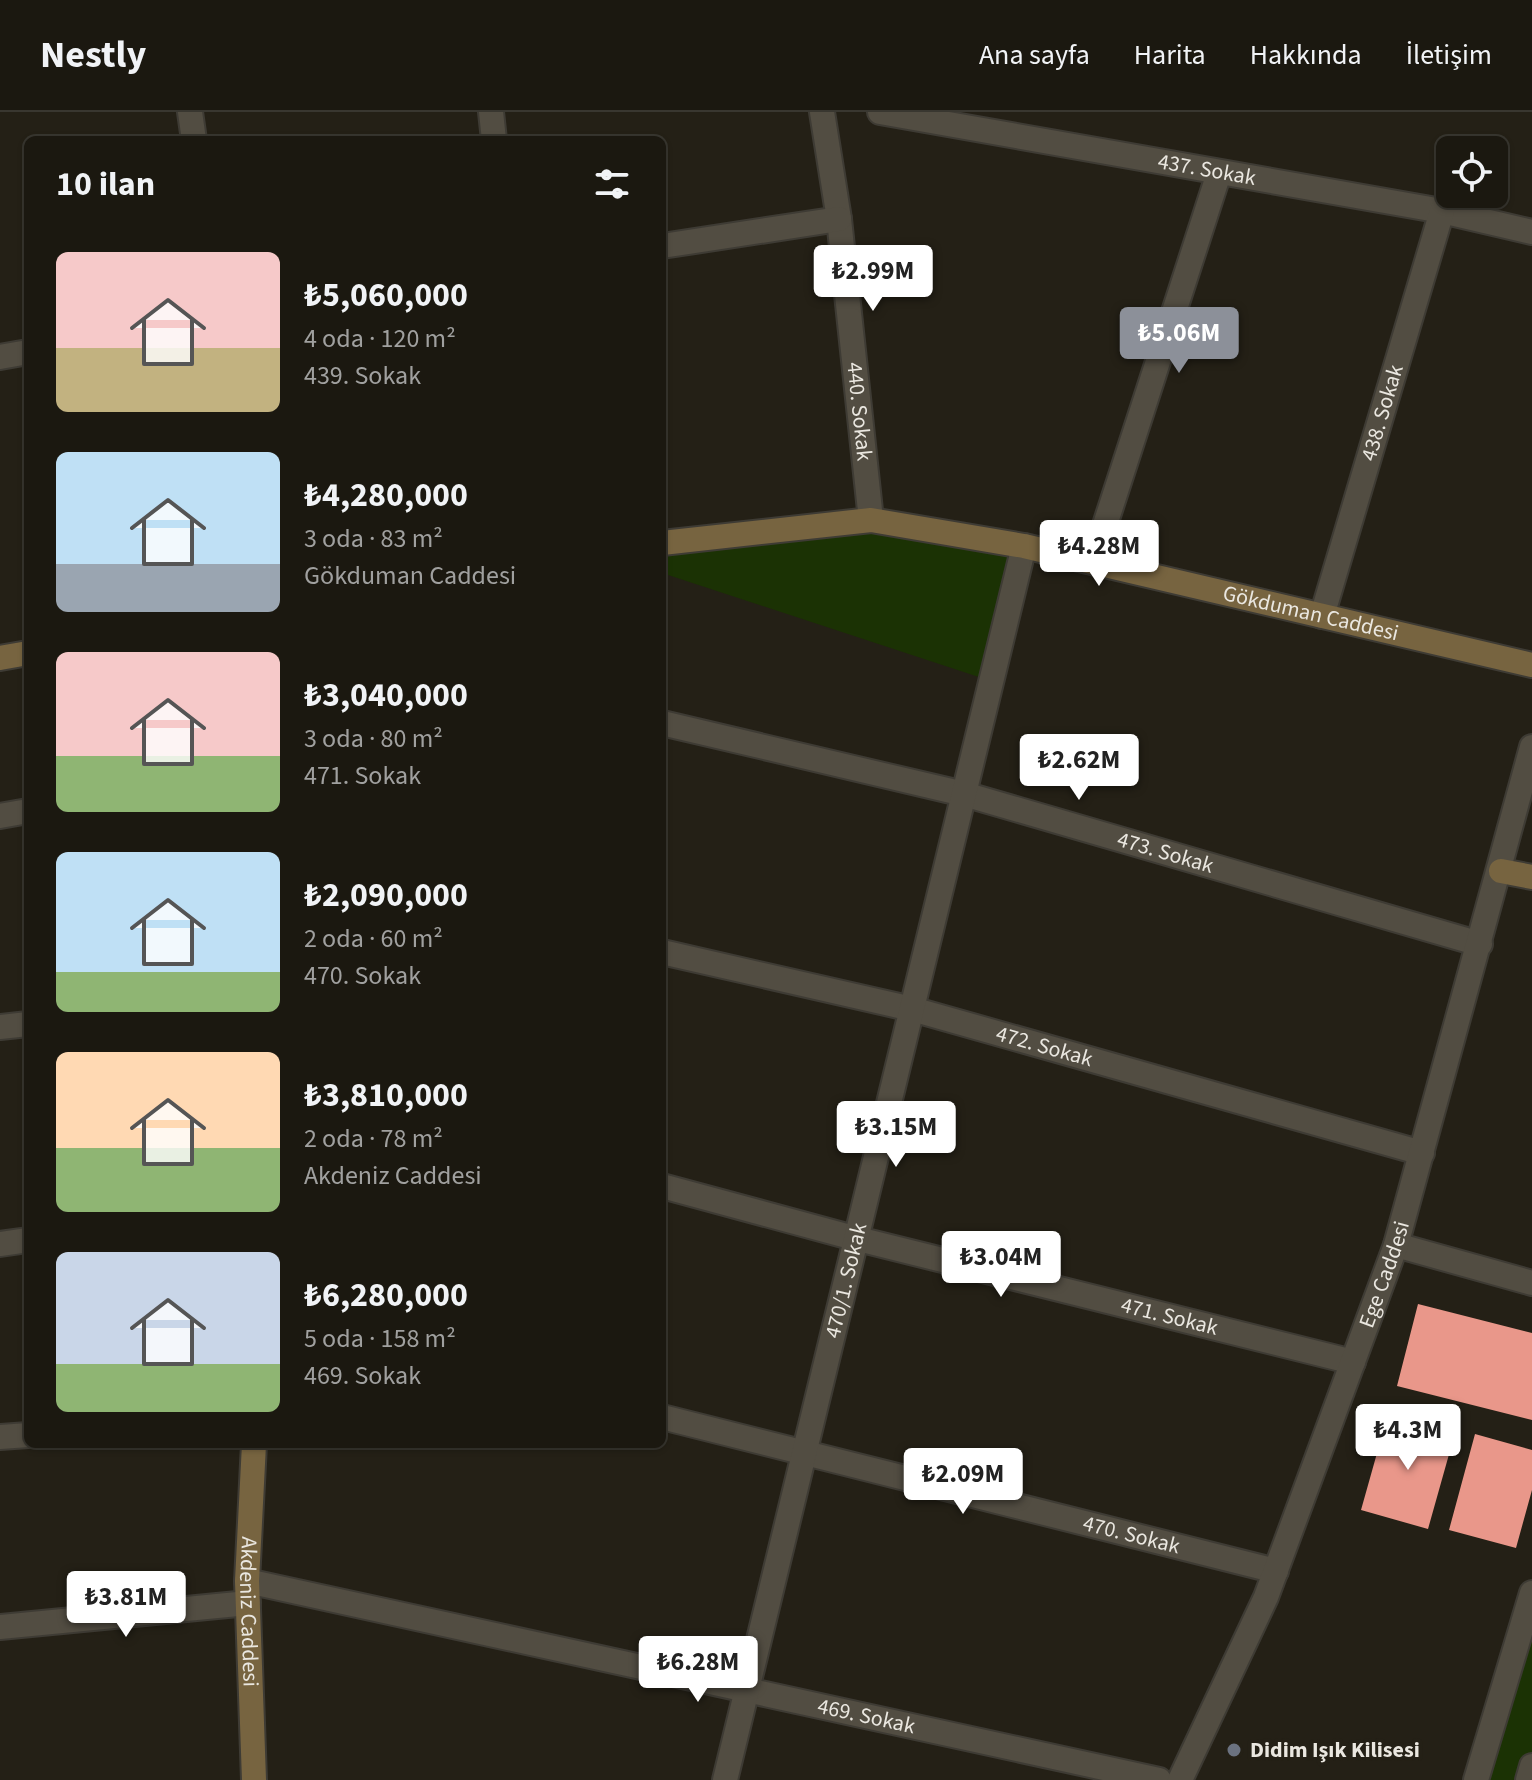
<!DOCTYPE html>
<html lang="tr">
<meta charset="utf-8">
<style>
body{margin:0;font-family:"Source Sans 3",sans-serif;background:#242119;color:#f1f3f6;height:100vh;display:flex;flex-direction:column;font-size:30px;white-space:nowrap}
*{box-sizing:border-box;margin:0}
p{font-size:26px;color:#a0a09f}
.icon{flex:none;width:44px;height:44px;fill:none;stroke:currentColor;stroke-width:2;stroke-linecap:round;stroke-linejoin:round}
.map{position:relative;flex:1;overflow:hidden}
.sheet{position:absolute;left:24px;top:24px;width:642px;height:1312px;display:flex;flex-direction:column;background:#1b1810;border-radius:12px;box-shadow:0 2px 6px #0004,0 0 0 2px #393730}
.sheet>*{flex:none}
.tools{position:absolute;left:1436px;top:24px;display:grid;gap:16px}
.tools a{display:grid;place-items:center;width:72px;height:72px;border-radius:12px;background:#1b1810;box-shadow:0 2px 6px #0004,0 0 0 2px #393730;font-size:40px}
.price{position:absolute;translate:-50% -68px;padding:0 18px;border-radius:8px;background:#fff;color:#222;font-size:26px;line-height:52px;filter:drop-shadow(0 2px 4px #0008)}
.price::after{content:'';position:absolute;left:50%;top:48px;width:24px;height:18px;margin-left:-12px;background:inherit;clip-path:polygon(0 0,100% 0,50% 100%)}
.price.current{background:#8c9099;color:#fff}
ul{padding:0;list-style:none}
li{display:flex;align-items:center;gap:24px;height:200px;padding:0 32px}
li span{display:grid;place-items:center;flex:none;width:224px;height:160px;border-radius:12px;color:#555}
li>.icon{margin-inline-start:auto}
span .icon{width:96px;height:96px;fill:#fffc;stroke-width:1}
li b{font-size:34px}
h2{display:flex;justify-content:space-between;align-items:center;height:96px;padding:0 32px;font-size:34px}
header{display:flex;align-items:center;gap:48px;box-sizing:border-box;height:112px;padding:0 40px;background:#1b1810;border-bottom:2px solid #393730}
header strong{font-size:38px}
nav{display:flex;gap:44px;margin-inline-start:auto;font-size:28px}
.map>svg:first-child{display:block}
</style>
<header>
<strong>Nestly</strong>
<nav><a>Ana sayfa</a><a>Harita</a><a>Hakkında</a><a>İletişim</a></nav>
</header>
<div class="map">
<svg width="1532" height="1668" viewBox="0 0 1532 1668">
<rect width="100%" height="100%" fill="#242016"/>
<path fill="#1b3204" d="M870 399 1024 434 991 569 662 461V428Z
M1532 1481V1668H1476Z"/>
<path fill="#e9978a" d="M1418 1192 1532 1221V1308L1397 1274Z
M1388 1302 1455 1321 1428 1417 1361 1398Z
M1475 1322 1532 1338V1378L1516 1436 1449 1418Z"/>
<g fill="none" stroke-linecap="round" stroke-linejoin="round">
<g stroke="#3e3b34" stroke-width="28">
<g id="street">
<path d="M190 0 194 28"/>
<path d="M491 0 494 28"/>
<path id="s1" d="M822 0 839 107 871 408"/>
<path id="s2" d="M880 0 1442 99 1532 120"/>
<path d="M662 134 839 107"/>
<path d="M0 245 28 240"/>
<path d="M1093 450 1219 61"/>
<path id="s3" d="M1322 504 1442 99"/>
<path id="s4" d="M662 611 964 682 1480 832"/>
<path d="M0 704 28 699"/>
<path id="s5" d="M662 840 912 897 1422 1041"/>
<path d="M0 915 28 912"/>
<path id="s6" d="M662 1074 854 1126 1353 1250"/>
<path d="M0 1132 28 1128"/>
<path d="M1396 1133 1532 1171"/>
<path id="s7" d="M662 1305 1276 1459"/>
<path d="M0 1325 28 1323"/>
<path id="s8" d="M247 1469 1159 1668"/>
<path d="M0 1515 248 1491"/>
<path id="s9" d="M725 1668 1024 434"/>
<path id="s10" d="M1180 1668 1266 1485 1396 1133 1532 635"/>
<path d="M1476 1668 1532 1481"/>
<path d="M1528 1668 1532 1654"/>
</g>
</g>
<g stroke="#3e3b34" stroke-width="28">
<g id="secondary">
<path id="s11" d="M662 431 871 408 1024 434 1532 553"/>
<path d="M0 546 28 541"/>
<path d="M1501 759 1532 765"/>
<path id="s12" d="M254 1332 247 1469 254 1668"/>
</g>
</g>
<use href="#street" stroke="#524d42" stroke-width="24"/>
<use href="#secondary" stroke="#776440" stroke-width="24"/>
</g>
<circle fill="#6b7280" stroke="#242016" stroke-width="3" cx="1234" cy="1638" r="8"/>
<g text-anchor="middle" dominant-baseline="central" stroke-width="8" stroke-linejoin="round" paint-order="stroke">
<g font-size="22" fill="#eae7e0" stroke="#242016">
<text stroke="none"><textPath href="#s2" startOffset="332">437. Sokak</textPath></text>
<text stroke="none"><textPath href="#s1" startOffset="302">440. Sokak</textPath></text>
<text stroke="none"><textPath href="#s3" startOffset="212">438. Sokak</textPath></text>
<text stroke="none"><textPath href="#s11" startOffset="660">Gökduman Caddesi</textPath></text>
<text stroke="none"><textPath href="#s4" startOffset="520">473. Sokak</textPath></text>
<text stroke="none"><textPath href="#s5" startOffset="394">472. Sokak</textPath></text>
<text stroke="none"><textPath href="#s10" startOffset="546">Ege Caddesi</textPath></text>
<text stroke="none"><textPath href="#s9" startOffset="514">470/1. Sokak</textPath></text>
<text stroke="none"><textPath href="#s6" startOffset="524">471. Sokak</textPath></text>
<text stroke="none"><textPath href="#s7" startOffset="484">470. Sokak</textPath></text>
<text stroke="none"><textPath href="#s12" startOffset="168">Akdeniz Caddesi</textPath></text>
<text stroke="none"><textPath href="#s8" startOffset="634">469. Sokak</textPath></text>
</g>
<g font-size="22" font-weight="bold" fill="#eae7e0" stroke="#242016" text-anchor="start">
<text x="1250" y="1638">Didim Işık Kilisesi</text>
</g>
</g>
</svg>
<div class="tools">
<a><svg class="icon" aria-label="locate" viewBox="0 0 24 24"><circle cx="12" cy="12" r="6"/><path d="M12 2v4M12 18v4M2 12h4M18 12h4"/></svg></a>
</div>
<b class="price" style="left:873px;top:201px">₺2.99M</b>
<b class="price current" style="left:1179px;top:263px">₺5.06M</b>
<b class="price" style="left:1099px;top:476px">₺4.28M</b>
<b class="price" style="left:1079px;top:690px">₺2.62M</b>
<b class="price" style="left:896px;top:1057px">₺3.15M</b>
<b class="price" style="left:1001px;top:1187px">₺3.04M</b>
<b class="price" style="left:1408px;top:1360px">₺4.3M</b>
<b class="price" style="left:963px;top:1404px">₺2.09M</b>
<b class="price" style="left:126px;top:1527px">₺3.81M</b>
<b class="price" style="left:698px;top:1592px">₺6.28M</b>
<section class="sheet">
<h2>10 ilan<svg class="icon" aria-label="filters" viewBox="0 0 24 24"><path d="M4 7h16M4 17h16"/><circle cx="9" cy="7" r="2"/><circle cx="15" cy="17" r="2"/></svg></h2>
<ul>
<li><span style="background:linear-gradient(#f6c9c9 60%,#c2b280 0)"><svg class="icon" aria-label="home" viewBox="0 0 24 24"><path d="M3 11l9-7 9 7M6 9v11h12V9"/></svg></span><div><b>₺5,060,000</b><p>4 oda · 120 m²</p><p>439. Sokak</p></div></li>
<li><span style="background:linear-gradient(#bfe0f5 70%,#9aa5b1 0)"><svg class="icon" aria-label="home" viewBox="0 0 24 24"><path d="M3 11l9-7 9 7M6 9v11h12V9"/></svg></span><div><b>₺4,280,000</b><p>3 oda · 83 m²</p><p>Gökduman Caddesi</p></div></li>
<li><span style="background:linear-gradient(#f6c9c9 65%,#8fb573 0)"><svg class="icon" aria-label="home" viewBox="0 0 24 24"><path d="M3 11l9-7 9 7M6 9v11h12V9"/></svg></span><div><b>₺3,040,000</b><p>3 oda · 80 m²</p><p>471. Sokak</p></div></li>
<li><span style="background:linear-gradient(#bfe0f5 75%,#8fb573 0)"><svg class="icon" aria-label="home" viewBox="0 0 24 24"><path d="M3 11l9-7 9 7M6 9v11h12V9"/></svg></span><div><b>₺2,090,000</b><p>2 oda · 60 m²</p><p>470. Sokak</p></div></li>
<li><span style="background:linear-gradient(#ffd9b3 60%,#8fb573 0)"><svg class="icon" aria-label="home" viewBox="0 0 24 24"><path d="M3 11l9-7 9 7M6 9v11h12V9"/></svg></span><div><b>₺3,810,000</b><p>2 oda · 78 m²</p><p>Akdeniz Caddesi</p></div></li>
<li><span style="background:linear-gradient(#c9d6e8 70%,#8fb573 0)"><svg class="icon" aria-label="home" viewBox="0 0 24 24"><path d="M3 11l9-7 9 7M6 9v11h12V9"/></svg></span><div><b>₺6,280,000</b><p>5 oda · 158 m²</p><p>469. Sokak</p></div></li>
</ul>
</section>
</div>
